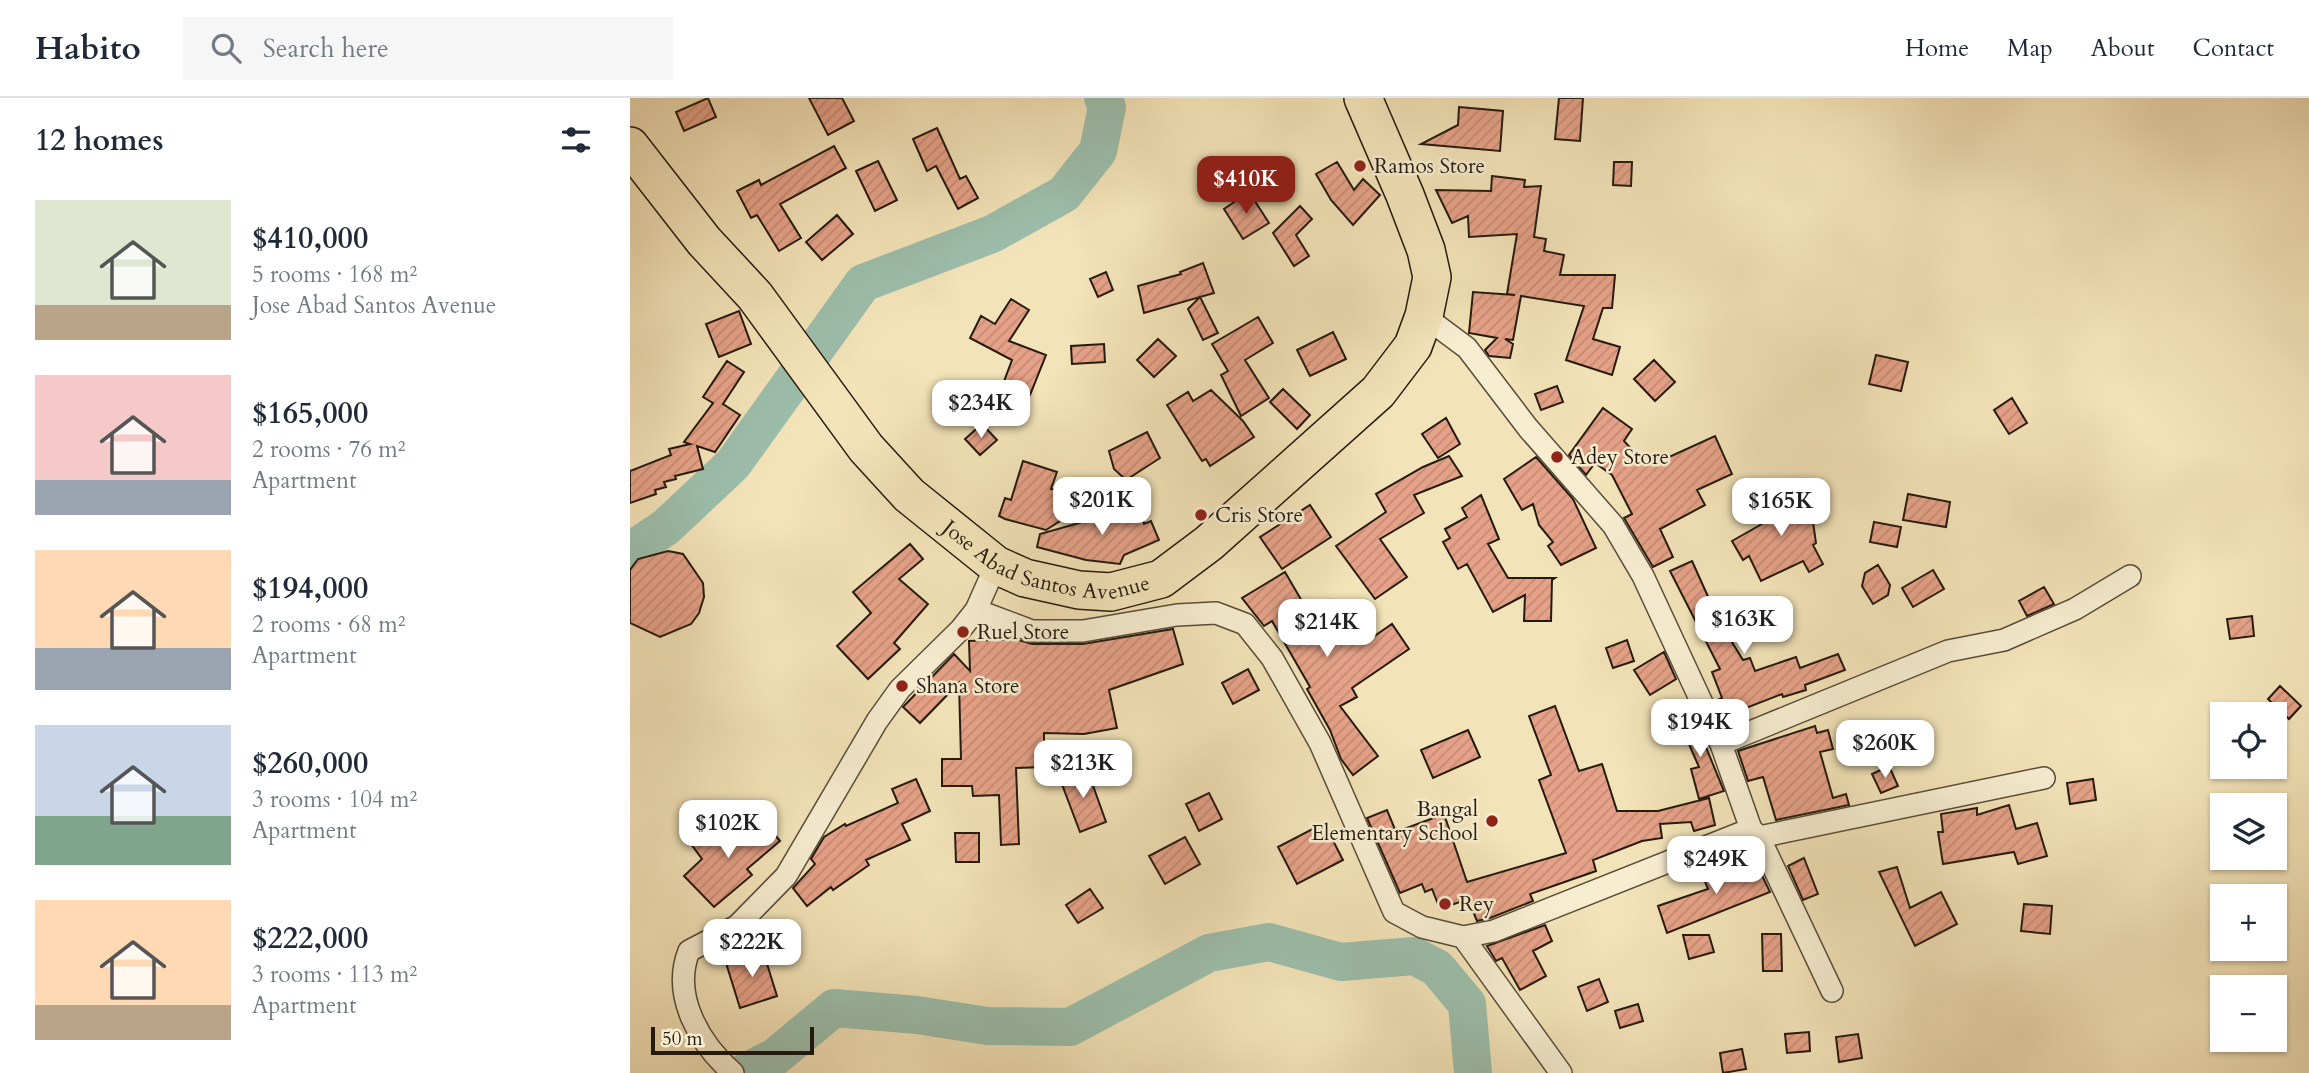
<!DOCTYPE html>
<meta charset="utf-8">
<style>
body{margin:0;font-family:Cardo,serif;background:#f6f6f7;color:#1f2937;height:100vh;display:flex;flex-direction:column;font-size:26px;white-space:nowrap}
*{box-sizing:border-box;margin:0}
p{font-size:23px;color:#747a83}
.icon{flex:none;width:38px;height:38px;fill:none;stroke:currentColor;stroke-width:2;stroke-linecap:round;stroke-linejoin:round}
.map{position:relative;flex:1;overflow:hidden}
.sheet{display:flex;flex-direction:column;background:#fff;width:630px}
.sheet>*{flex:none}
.fabs{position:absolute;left:1580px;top:604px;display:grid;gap:14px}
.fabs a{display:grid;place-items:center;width:77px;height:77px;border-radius:0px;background:#fff;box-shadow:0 2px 5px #0004;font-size:35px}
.scale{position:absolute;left:21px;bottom:18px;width:163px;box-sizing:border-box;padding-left:7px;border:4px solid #251a0f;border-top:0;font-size:19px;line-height:24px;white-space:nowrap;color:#251a0f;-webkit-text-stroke:5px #f7edd1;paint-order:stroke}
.price{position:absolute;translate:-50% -60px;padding:0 16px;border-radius:14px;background:#fff;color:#222;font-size:23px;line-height:46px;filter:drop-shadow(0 2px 4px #0008)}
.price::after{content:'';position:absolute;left:50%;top:42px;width:21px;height:16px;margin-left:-10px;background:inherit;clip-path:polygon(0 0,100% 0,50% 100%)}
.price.current{background:#8f2418;color:#fff}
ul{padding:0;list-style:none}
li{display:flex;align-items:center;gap:21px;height:175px;padding:0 35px}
li span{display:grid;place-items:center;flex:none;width:196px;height:140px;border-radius:0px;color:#555}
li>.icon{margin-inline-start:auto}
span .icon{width:84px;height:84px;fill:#fffc;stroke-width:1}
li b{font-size:30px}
h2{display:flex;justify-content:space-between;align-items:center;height:84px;padding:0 35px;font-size:30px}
header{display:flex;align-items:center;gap:42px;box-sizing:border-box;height:98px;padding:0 35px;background:#fff;border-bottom:2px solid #e0e1e3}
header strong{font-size:33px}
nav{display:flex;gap:38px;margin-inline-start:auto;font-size:24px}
.search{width:490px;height:63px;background:#f6f6f7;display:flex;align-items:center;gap:18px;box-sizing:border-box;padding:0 24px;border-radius:0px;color:#747a83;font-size:26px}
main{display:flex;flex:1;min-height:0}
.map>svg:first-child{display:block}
</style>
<header>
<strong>Habito</strong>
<div class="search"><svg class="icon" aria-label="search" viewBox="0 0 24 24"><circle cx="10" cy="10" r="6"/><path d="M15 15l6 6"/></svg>Search here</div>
<nav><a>Home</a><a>Map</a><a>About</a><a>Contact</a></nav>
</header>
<main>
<section class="sheet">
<h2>12 homes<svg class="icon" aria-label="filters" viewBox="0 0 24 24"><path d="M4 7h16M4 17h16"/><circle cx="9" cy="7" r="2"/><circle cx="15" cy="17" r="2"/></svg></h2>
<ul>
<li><span style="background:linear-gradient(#dfe7d0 75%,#b9a48a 0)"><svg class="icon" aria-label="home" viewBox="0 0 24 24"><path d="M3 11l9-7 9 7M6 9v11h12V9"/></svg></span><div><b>$410,000</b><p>5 rooms · 168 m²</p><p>Jose Abad Santos Avenue</p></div></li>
<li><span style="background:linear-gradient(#f6c9c9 75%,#9aa5b1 0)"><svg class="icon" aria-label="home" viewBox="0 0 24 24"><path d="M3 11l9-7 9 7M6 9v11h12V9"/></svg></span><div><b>$165,000</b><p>2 rooms · 76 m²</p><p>Apartment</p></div></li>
<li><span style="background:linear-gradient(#ffd9b3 70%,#9aa5b1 0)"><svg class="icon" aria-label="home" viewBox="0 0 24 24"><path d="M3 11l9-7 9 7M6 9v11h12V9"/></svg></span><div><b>$194,000</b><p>2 rooms · 68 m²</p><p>Apartment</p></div></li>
<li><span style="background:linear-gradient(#c9d6e8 65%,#7fa58c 0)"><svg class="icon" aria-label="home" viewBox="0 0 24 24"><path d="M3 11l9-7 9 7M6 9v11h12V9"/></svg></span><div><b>$260,000</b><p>3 rooms · 104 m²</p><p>Apartment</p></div></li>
<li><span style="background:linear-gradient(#ffd9b3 75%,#b9a48a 0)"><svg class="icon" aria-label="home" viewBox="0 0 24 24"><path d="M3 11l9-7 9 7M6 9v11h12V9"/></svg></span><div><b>$222,000</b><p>3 rooms · 113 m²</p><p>Apartment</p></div></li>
</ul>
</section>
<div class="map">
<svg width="1679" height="975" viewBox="0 0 1679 975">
<defs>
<pattern id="building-hatch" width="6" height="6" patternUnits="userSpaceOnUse" patternTransform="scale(1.75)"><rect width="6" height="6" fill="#e6a288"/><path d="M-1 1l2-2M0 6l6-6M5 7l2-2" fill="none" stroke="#c58b74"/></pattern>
</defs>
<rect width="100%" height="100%" fill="#f3e3b8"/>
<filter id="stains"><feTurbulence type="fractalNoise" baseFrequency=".00286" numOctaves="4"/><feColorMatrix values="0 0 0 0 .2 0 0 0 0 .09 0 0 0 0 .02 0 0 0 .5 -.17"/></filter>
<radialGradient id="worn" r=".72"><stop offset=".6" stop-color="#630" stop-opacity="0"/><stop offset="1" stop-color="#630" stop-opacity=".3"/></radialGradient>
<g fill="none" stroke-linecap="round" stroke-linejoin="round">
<path stroke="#9cbeab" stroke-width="38" d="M0 453 36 429 103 366 233 185 362 136 434 96 468 53 477 9 473 0
M114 975 145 959 204 910 287 917 357 928 440 929 579 855 639 844 711 864 784 858 807 870 837 906 843 975"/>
</g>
<path fill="url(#building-hatch)" stroke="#251a0f" stroke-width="2" d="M78 0 86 19 54 33 46 14Z
M179 0H212L224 23 198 37Z
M929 0H953L950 43 925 41Z
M829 9 873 13 870 53 791 46 828 27Z
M307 30 330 81 336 78 348 100 328 111 306 68 297 73 283 41Z
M204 48 216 70 150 106 171 140 149 153 127 117 121 120 107 93 129 82 131 87Z
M248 63 267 102 245 113 226 73Z
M707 64 724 92 733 81 750 97 723 127 701 102 686 76Z
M984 64H1002L1001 88 983 87Z
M862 78 895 82 894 89 911 88 904 139 916 141 914 153 934 157 930 177H985L982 210H973L963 241 990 249 982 277 936 262 954 208 891 198 883 242 875 241 883 246 880 260 859 258 855 252 867 240 839 235 843 194 885 197 877 196 887 136 839 139 838 118 822 125 806 92 861 93Z
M619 94 639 125 613 141 594 111Z
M670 108 682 121 666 137 679 158 664 168 643 135Z
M207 117 223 136 192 162 176 144Z
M573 165 584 195 570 199 588 235 573 242 558 211 570 199 514 215 508 188 551 176 550 174Z
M476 174 483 192 468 199 460 181Z
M381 201 399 212 379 243 416 257 400 297 373 286 382 262 340 240 351 218 365 226Z
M109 213 121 246 89 259 76 226Z
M628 219 643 245 615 262 639 300 611 318 591 277 598 273 582 246Z
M703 234 716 261 680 278 667 252Z
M528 241 546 258 524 279 507 262Z
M474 246 475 264 442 266 441 248Z
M1246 257 1278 264 1271 293 1239 286Z
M1024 262 1045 284 1025 303 1004 281Z
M97 263 114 274 93 306 110 317 85 354 67 348 73 371 45 378 46 381 34 384 36 389 25 392 26 396 0 405V373L41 357 39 351 60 346 54 344 83 305 73 299Z
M927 288 933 304 911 312 905 296Z
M653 291 680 317 667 331 640 304Z
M581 292 613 323 624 339 580 368 576 361 572 363 537 307 558 294 563 303Z
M1382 300 1397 325 1379 336 1364 312Z
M973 310 1002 331 994 343 1015 366 1033 355 1037 360 1085 338 1102 376 1067 392 1075 407 1030 431 1043 459 1023 469 994 420 1002 416 982 377 965 365 956 377 939 357Z
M816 320 830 346 808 360 792 336Z
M352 326 367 342 350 357 335 341Z
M517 334 530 360 496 382 484 371 479 353Z
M819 358 832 378 784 397 794 415 750 441 777 479 745 501 706 448 756 414 746 396 793 369Z
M906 359 943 401 966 450 931 467 918 448 923 444 909 427 903 406 892 412 874 381Z
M393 363 427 374 421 391 468 399 416 432 375 421 369 418 375 400 381 402Z
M1158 396V399L1172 398 1174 411 1181 410 1186 445 1183 447 1193 466 1179 474 1173 463 1131 483 1119 458 1113 462 1102 443 1137 423 1135 398Z
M1278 396 1320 404 1316 429 1273 422Z
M851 397 869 441 858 446 878 480H925L922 482 921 523H894L895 497 863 514 837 466 828 471 813 444 820 440 815 431 837 419 832 410Z
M680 407 701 439 652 471 630 439Z
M509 408 514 426 521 423 529 442 494 457 490 466 456 462 407 449 410 436Z
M1244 424 1271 429 1267 449 1240 444Z
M280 446 293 461 269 481 298 506 264 545 270 551 238 581 207 548 241 515 223 494Z
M38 453 53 456 73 485 74 499 69 515 61 526 30 539 0 525V472L8 461Z
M1062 463 1089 523 1113 562 1120 560 1125 573 1166 559 1170 570 1208 556 1215 572 1175 587 1176 592 1153 599 1152 596 1093 619 1085 603 1092 600 1082 574 1090 571 1040 473Z
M1248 467 1260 487 1258 497 1243 506 1232 488 1235 475Z
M1303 472 1314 491 1283 509 1272 490Z
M655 474 680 517 699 502 733 546 762 526 779 551 722 590 727 599 710 608 748 658 723 677 711 661 700 632 677 591 680 589 642 523 634 528 612 500Z
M1414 489 1424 506 1397 518 1389 503Z
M1622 518 1624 538 1600 541 1597 521Z
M543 531 553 566 479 592 487 630 454 636 414 635V669L386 670 389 746 371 747 369 697 343 698 342 688H312V661H331L329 585 290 625 273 609 324 556 340 573 339 543 385 541 402 546H453Z
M997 542 1004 563 983 570 976 550Z
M1034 554 1046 581 1020 597 1004 572Z
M618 571 629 592 603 606 592 585Z
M1650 588 1671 608 1659 621 1638 601Z
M925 608 949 673 972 666 987 713H1028L1079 700 1085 727 1064 733 1061 724 1030 726 1032 740 1012 743 963 762 966 773 900 796 903 803 860 820 847 823 838 801 810 811 802 791 795 794 792 786 770 795 737 720 757 712 766 734 814 716 837 784 936 755 909 682 921 677 899 618Z
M1061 613 1094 693 1069 701 1061 671 1069 669 1047 619Z
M1185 628 1187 635 1198 632 1203 651 1190 654 1203 700 1216 696 1219 707 1146 722 1133 679 1118 683 1108 653Z
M838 632 850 659 803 680 791 652Z
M1259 668 1268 688 1251 695 1242 676Z
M457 671 476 724 450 734 430 681Z
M286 681 300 713 272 726 280 742 236 762 239 767 203 792 201 789 177 808 163 790 185 766 181 761 194 739 215 726 216 728 268 705 262 691Z
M1463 681 1466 702 1440 706 1437 685Z
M579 695 592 721 569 733 556 706Z
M1379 707 1386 731 1407 725 1417 758 1388 766 1384 754 1313 766 1308 734H1313L1311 716 1347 710V717Z
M130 719 150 743 117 771 122 777 84 809 54 778 72 761 58 742 77 727 94 749Z
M694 725 713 762 667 786 648 749Z
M325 735H349V764H326Z
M555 739 570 766 535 786 519 758Z
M1174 760 1188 796 1173 802 1158 768Z
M1124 761 1140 794 1037 835 1028 808 1078 791 1074 781Z
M1267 769 1280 810 1311 794 1327 826 1285 848 1249 774Z
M460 791 473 810 448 825 436 807Z
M1394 806 1422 808 1420 836 1391 833Z
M915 827 922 843 903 853 916 878 890 892 872 860 866 863 857 848Z
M1132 836H1151L1152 873H1133Z
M1053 837H1079L1084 854 1059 861Z
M133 853 147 898 110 910 96 865Z
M969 881 978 904 957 913 948 889Z
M1008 906 1013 923 990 930 985 913Z
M1179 934 1180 953 1157 955 1155 936Z
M1228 936 1232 960 1209 964 1206 939Z
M1112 951 1116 971 1093 975 1090 955Z"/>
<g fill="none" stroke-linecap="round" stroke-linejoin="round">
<g stroke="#584c39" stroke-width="24">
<path id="minor" d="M794 218 837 250 898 330 983 427 1013 478 1091 646 1121 731 1129 739 1202 893
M346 512 402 533H453L547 517 586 515 615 526 642 560 690 645 764 814 792 829 833 839 864 833 1121 731
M1091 646 1318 553 1374 542 1445 511 1500 478
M1129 739 1414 680
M833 839 931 975
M103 975C70 946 41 898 59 853L107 828 156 778 247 623 270 591 331 531 346 512 366 467"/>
</g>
<g stroke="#251a0f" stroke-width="40">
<g id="trunk">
<path id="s1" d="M0 48 74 143 125 198 236 350 279 397 366 467 395 480 449 492 481 494 531 481 579 445 748 294 783 248 794 218 802 179 796 152 775 97 733 0"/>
</g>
</g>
<use href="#minor" stroke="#f7edd1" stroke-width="21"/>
<use href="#trunk" stroke="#f3e3b8" stroke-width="37"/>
</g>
<g fill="#8f2418" stroke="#f7edd1" stroke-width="2.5">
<circle cx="730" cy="68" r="7"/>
<circle cx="927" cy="359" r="7"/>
<circle cx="571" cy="417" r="7"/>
<circle cx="333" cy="534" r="7"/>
<circle cx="272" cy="588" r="7"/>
<circle cx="862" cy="723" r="7"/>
<circle cx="815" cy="806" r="7"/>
</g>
<g text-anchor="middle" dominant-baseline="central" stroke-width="5" stroke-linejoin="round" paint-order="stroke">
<g font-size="21" fill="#251a0f" stroke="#f7edd1" text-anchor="start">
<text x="744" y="68">Ramos Store</text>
<text x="941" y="359">Adey Store</text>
<text x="585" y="417">Cris Store</text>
<text x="347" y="534">Ruel Store</text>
<text x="286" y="588">Shana Store</text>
<text x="848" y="711" text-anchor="end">Bangal<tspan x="848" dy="24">Elementary School</tspan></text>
<text x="829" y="806">Rey</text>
</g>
<g font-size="21" fill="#251a0f" stroke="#f7edd1">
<text stroke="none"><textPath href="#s1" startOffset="606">Jose Abad Santos Avenue</textPath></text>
</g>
</g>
<rect width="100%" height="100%" filter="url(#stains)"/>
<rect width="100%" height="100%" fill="url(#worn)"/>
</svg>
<div class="fabs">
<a><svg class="icon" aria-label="locate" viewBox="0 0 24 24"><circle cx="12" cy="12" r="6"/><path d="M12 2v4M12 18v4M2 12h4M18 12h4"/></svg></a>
<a><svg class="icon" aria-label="layers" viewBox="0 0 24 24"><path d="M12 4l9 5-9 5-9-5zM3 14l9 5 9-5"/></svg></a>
<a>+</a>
<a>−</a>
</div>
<div class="scale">50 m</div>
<b class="price current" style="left:616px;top:118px">$410K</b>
<b class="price" style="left:351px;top:342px">$234K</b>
<b class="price" style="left:472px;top:439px">$201K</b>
<b class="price" style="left:1151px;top:440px">$165K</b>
<b class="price" style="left:1114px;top:558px">$163K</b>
<b class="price" style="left:697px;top:561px">$214K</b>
<b class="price" style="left:1070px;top:661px">$194K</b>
<b class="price" style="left:1255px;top:682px">$260K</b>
<b class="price" style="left:453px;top:702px">$213K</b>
<b class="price" style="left:98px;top:762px">$102K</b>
<b class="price" style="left:1086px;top:798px">$249K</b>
<b class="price" style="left:122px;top:881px">$222K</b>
</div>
</main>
